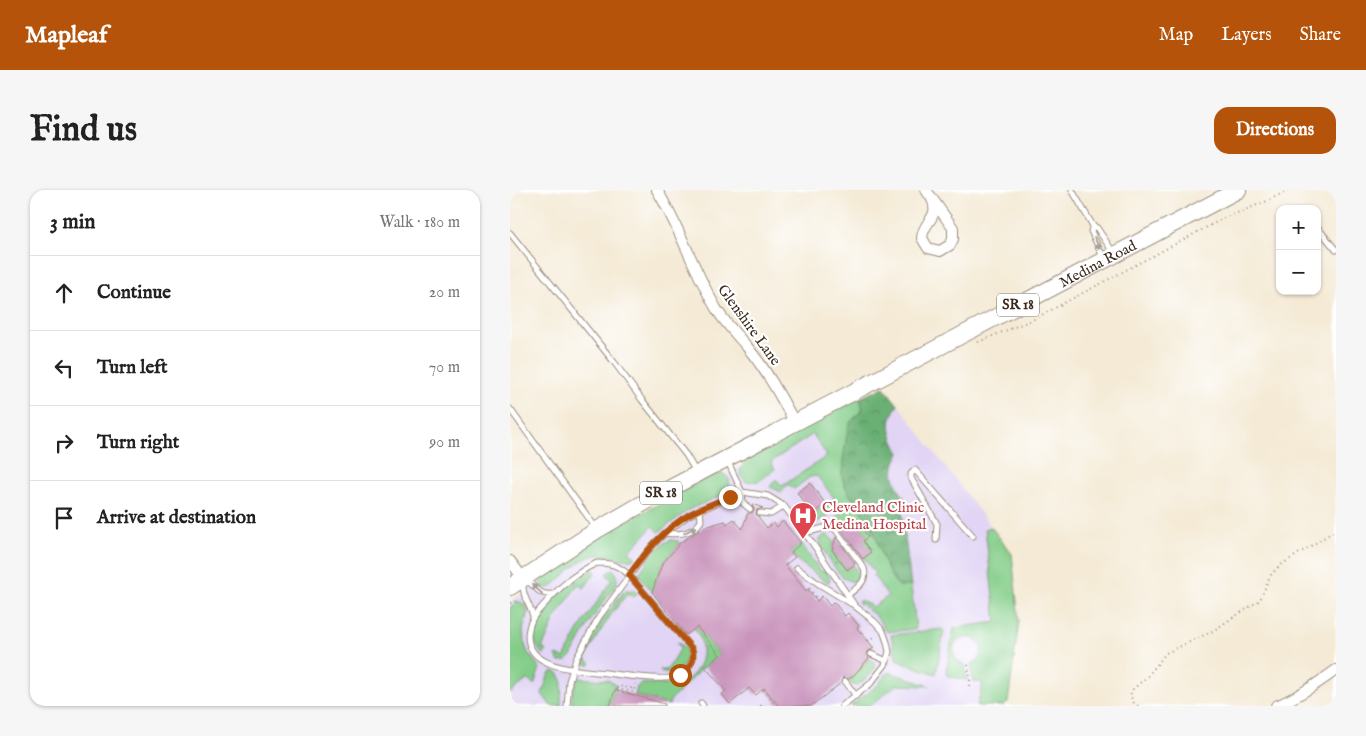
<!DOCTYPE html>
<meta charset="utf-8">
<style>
:root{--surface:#fff;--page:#f6f6f6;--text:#222;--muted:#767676;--line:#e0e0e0;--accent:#b45309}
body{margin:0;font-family:"IM FELL English",serif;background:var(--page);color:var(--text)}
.controls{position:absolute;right:15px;top:15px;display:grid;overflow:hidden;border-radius:10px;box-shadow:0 1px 4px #0004}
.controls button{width:45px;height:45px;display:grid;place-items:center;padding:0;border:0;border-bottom:1px solid var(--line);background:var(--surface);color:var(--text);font:25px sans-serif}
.stop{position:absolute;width:15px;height:15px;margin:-11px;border:4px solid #b45309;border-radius:50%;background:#fff}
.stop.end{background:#b45309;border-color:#fff;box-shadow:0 1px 5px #0008}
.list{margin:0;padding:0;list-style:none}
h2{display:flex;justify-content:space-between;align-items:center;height:65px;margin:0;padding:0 20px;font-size:21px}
h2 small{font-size:16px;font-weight:400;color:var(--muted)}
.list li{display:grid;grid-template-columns:32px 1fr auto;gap:15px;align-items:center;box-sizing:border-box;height:75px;padding:0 20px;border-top:1px solid var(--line)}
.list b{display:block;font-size:19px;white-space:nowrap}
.list em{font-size:16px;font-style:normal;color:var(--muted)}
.icon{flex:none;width:28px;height:28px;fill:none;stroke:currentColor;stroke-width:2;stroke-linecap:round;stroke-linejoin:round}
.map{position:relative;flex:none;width:826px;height:516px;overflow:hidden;border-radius:15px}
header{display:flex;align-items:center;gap:30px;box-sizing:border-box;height:70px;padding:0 25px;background:var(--accent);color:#fff}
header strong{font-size:24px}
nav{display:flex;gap:28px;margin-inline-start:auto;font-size:18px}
.intro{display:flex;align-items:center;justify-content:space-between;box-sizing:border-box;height:120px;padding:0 30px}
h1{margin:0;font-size:35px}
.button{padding:12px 22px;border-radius:15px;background:var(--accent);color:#fff;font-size:18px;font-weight:700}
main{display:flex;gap:30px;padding:0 30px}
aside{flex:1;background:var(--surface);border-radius:15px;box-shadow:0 1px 4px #0004}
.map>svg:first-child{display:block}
</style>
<header>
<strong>Mapleaf</strong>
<nav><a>Map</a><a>Layers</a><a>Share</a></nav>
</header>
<div class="intro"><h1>Find us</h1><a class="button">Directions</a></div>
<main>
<aside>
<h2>3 min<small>Walk · 180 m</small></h2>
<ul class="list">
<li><svg class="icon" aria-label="ahead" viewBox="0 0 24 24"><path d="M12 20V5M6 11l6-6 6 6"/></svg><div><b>Continue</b></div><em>20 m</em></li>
<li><svg class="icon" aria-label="left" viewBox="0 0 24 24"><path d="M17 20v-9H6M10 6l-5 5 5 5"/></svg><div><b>Turn left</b></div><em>70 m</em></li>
<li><svg class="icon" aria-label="right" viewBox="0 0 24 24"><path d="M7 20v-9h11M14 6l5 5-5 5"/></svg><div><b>Turn right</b></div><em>90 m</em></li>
<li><svg class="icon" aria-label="arrive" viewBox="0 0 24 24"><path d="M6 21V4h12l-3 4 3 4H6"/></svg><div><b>Arrive at destination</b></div></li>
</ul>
</aside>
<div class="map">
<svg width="826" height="516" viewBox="0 0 826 516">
<defs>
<pattern id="forest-crowns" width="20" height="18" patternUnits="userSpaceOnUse" patternTransform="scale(1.25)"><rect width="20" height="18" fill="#6bb075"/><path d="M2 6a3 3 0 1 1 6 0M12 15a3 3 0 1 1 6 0" fill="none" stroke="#598f5f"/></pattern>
</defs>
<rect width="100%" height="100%" fill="#fff"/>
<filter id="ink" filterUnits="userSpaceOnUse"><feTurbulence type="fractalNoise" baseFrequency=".02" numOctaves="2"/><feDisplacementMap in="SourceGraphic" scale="10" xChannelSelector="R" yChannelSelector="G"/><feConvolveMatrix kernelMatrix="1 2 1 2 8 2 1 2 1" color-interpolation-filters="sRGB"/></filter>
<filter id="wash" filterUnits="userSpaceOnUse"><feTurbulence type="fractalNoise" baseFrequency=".0096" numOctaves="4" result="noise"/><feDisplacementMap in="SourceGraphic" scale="20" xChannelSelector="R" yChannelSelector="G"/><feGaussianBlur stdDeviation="1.12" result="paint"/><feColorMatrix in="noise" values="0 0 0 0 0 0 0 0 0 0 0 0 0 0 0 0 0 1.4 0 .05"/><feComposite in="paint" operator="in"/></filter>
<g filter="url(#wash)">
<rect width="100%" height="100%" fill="#f4ead5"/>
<polygon fill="#e1d4f4" points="377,200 502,364 509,432 498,512 494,516 0,516 0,412 57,372 199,293"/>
<g fill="#84cd89" stroke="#607c54">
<path d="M350 208 353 219 340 234 336 253 335 297 350 317 365 345 391 397 401 395 406 439 377 442 365 425 348 412 350 410 363 417 378 406 363 385 365 383 354 368 361 362 353 351 358 347 344 327 333 336 326 326 338 317 335 313C326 318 306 339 296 331 292 329 290 325 287 322L288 317 294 313 303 324 324 308 307 286 300 287 284 299 278 294 271 302 260 297 266 289 272 296 317 266 303 244 261 272 265 279 249 291 236 292 230 284 231 278 239 266Z"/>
<path d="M206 283 214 284 219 289 220 297 217 303 180 319 149 342 143 336 119 362 125 367 123 370 121 369C114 372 99 364 87 365 67 368 55 387 39 398L32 397 30 390 27 389 28 387 95 343Z"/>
<path d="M481 337 502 364 509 432 498 512 494 516H467L473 493 463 491 461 474C466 472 470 469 471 463 475 439 432 444 446 470L455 475 457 490 438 486 436 482 444 438 486 432 475 339Z"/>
<path d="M318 345 324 351 322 360 336 380 343 375C347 381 350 386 344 392 340 391 336 390 333 387 326 381 309 357 310 349L313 346Z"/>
<path d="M161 350 168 351 170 353 152 374 142 402 131 388 130 382C137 372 149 353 161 350Z"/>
<polygon points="291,353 310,381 315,381 320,388 319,392 316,392 288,371 281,362"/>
<polygon points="103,379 107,385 107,393 81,430 60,468 57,471 49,472 46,466 47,465 54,468 71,436 102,390 96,384"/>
<path d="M82 380H84L85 383 74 398 68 394 45 429 32 458 37 461 35 463 32 464C25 456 22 445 25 434 31 419 67 389 82 380Z"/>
<path d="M116 400H124L127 404 124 407 118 403C101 423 87 445 75 469L81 473 79 475 75 474C73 472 72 471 73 467 74 453 103 416 112 403Z"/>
<polygon points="8,411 14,414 18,421 13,440 14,452 18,463 30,478 24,495 18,489 0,503 0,417"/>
<path d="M188 434V438L210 465 188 482 160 511 159 515 125 505 127 497 130 494C141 492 154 497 165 494 192 489 200 457 184 438Z"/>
<polygon points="432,439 434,441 426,484 387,471 381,445"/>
<path d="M167 453C188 460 176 485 151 482L150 480H157L171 458Z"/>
<polygon points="359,468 364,472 366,476 360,485 348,495 342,495 338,489 352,477"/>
<polygon points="43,481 48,483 52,490 51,516 41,516 32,504 39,484"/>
<polygon points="377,483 382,483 420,496 386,495 360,516 341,516 368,495"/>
<polygon points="68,488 98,490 106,495 100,516 62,516 62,505"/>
</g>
<path fill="url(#forest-crowns)" stroke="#536d4a" d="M374 197 388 215C375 232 380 245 390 263 379 279 383 292 394 307L391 315 401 395C396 396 391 398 387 394 377 385 369 355 364 342 356 325 334 302 332 286 331 279 337 239 340 233 343 228 349 225 353 219L350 208Z"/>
<g id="blocks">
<g fill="#ca95bd">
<polygon points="300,293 316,314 303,324 287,303"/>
<polygon points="242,314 253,318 247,320 246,324 257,338 264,333 267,337 273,331 291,353 281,362 285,367 275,375 296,401 298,399 307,411 312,406 320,416 324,412 335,426 338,423 349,436 347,438 364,458 357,462 359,468 345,484 339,489 333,487 331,493 301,516 269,516 254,498 246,505 239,498 220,514 212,504 216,501 195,477 210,465 187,437 176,445 142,402 152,374 171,352 193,338 211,332 215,331 217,334 224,329 232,339 238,323 242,323 244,320"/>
<polygon points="344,327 358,347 353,351 361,362 353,369 331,339"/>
<polygon points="326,347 345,374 337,380 322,360"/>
<polygon points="105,500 155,514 155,516 100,516"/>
</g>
</g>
</g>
<g filter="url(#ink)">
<use href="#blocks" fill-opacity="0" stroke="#988a7a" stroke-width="1"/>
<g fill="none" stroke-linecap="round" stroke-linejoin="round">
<defs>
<g id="service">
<polyline points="562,0 583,36"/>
<polyline points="808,38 826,60"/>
<polyline points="0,43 104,172 132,210 176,265 186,282"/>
<polyline points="593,67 581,41 583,36 587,38 603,62"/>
<polyline points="0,219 86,338"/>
<polyline points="218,272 232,302 233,313 240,319"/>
<polyline points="250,323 261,324 274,316"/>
<path d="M155 343C168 345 183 344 191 331L190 319"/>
<path d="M294 343 318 337 325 339 354 378C358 392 347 397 338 405"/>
<polyline points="426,350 427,334 401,288 401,284 405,280 463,346"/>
<path d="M87 373C101 373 108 375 119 385L182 459C186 472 176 483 164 487 152 491 110 485 96 483 71 480 17 480 18 445 19 433 23 426 31 418 47 400 64 383 87 373Z"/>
<polyline points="287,378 309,394 342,414"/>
<path d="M17 391C27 397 29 406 42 404"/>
<path d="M13 392C12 406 19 413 23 426"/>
<polyline points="361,464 377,471"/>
<polyline points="335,491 346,506"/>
<polyline points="191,513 193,516"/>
<polyline points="57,516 59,491 66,469 89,427 141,357 155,343 179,325 232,302 258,306 274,316 303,354 345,416 365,432 373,441 377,452 379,462 375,475 360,494 332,516"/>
</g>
<g id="minor">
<path d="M147 0C170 38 184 81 207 120 216 134 227 145 238 158 257 181 271 207 285 233"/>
<path d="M416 0 443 38V49L440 55 430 61 418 58 412 48C413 30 432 28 421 7"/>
<polyline points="0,371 13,388"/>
<path d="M766 516C788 507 807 494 826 480"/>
</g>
<g id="trunk">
<path id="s1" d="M0 397 87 340 151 303 728 0"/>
</g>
</defs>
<use href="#service" stroke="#988a7a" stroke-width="7"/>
<use href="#minor" stroke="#988a7a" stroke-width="12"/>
<use href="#trunk" stroke="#988a7a" stroke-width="18"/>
<g stroke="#988a7a" stroke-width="2" stroke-dasharray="1 4" stroke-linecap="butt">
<polyline points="468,152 524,129 714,28 755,12 779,0"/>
<polyline points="326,371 329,369"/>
<polyline points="299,398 308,410"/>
<polyline points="0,413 7,411"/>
<polyline points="358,451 366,445"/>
<polyline points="458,475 460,490 459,497"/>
<polyline points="107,498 108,496 121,498 122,494"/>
<polyline points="107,499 124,502 125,494"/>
<polyline points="253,500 266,516"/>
<polyline points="251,515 251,516"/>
<polyline points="628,516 624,513 620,505 623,499 638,486 656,463 701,442 750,410 760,386 769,376 826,340"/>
</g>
<use href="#service" stroke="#fff" stroke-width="5"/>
<use href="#minor" stroke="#fff" stroke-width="10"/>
<use href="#trunk" stroke="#fff" stroke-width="16"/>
</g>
<defs><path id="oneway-solid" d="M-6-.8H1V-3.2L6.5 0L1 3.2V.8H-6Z" transform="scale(1.25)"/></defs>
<g fill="#a79f9a">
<use href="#oneway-solid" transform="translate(587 53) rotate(65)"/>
<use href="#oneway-solid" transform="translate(180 340) rotate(-28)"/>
<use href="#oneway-solid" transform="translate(27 399) rotate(-138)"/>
</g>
</g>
<g fill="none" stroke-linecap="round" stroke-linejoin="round" filter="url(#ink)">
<path stroke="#b45309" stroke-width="6" d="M170 485C179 478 186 471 182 459L119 385C136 362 155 338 180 324 193 317 207 312 220 307"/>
</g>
<defs>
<symbol id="hospital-pin" viewBox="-11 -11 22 30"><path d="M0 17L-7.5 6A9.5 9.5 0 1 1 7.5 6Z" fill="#e0444e" stroke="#fff"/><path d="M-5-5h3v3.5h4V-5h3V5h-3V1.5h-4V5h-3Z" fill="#fff"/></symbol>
</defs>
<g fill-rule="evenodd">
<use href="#hospital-pin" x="277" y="310" width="32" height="43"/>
</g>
<g text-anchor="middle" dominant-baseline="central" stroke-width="4.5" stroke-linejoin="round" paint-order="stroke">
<g fill="#fff" stroke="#766a62" stroke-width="1">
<rect x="487" y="103.5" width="42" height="23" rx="4"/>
<rect x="130" y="291.5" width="42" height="23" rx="4"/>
</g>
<g font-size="14" font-weight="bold" fill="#3b2a1e">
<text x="508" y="115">SR 18</text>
<text x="151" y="303">SR 18</text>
</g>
<g font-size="15" fill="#3b2a1e" stroke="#fff">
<text stroke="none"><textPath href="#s1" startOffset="671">Medina Road</textPath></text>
<text transform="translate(239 135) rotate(54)">Glenshire Lane</text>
</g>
<g font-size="15" fill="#be3a42" stroke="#fff" text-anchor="start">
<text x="312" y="317">Cleveland Clinic<tspan x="312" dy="17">Medina Hospital</tspan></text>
</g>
</g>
</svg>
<div class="controls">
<button>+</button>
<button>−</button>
</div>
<div class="stop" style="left:170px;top:485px"></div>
<div class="stop end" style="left:220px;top:307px"></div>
</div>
</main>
